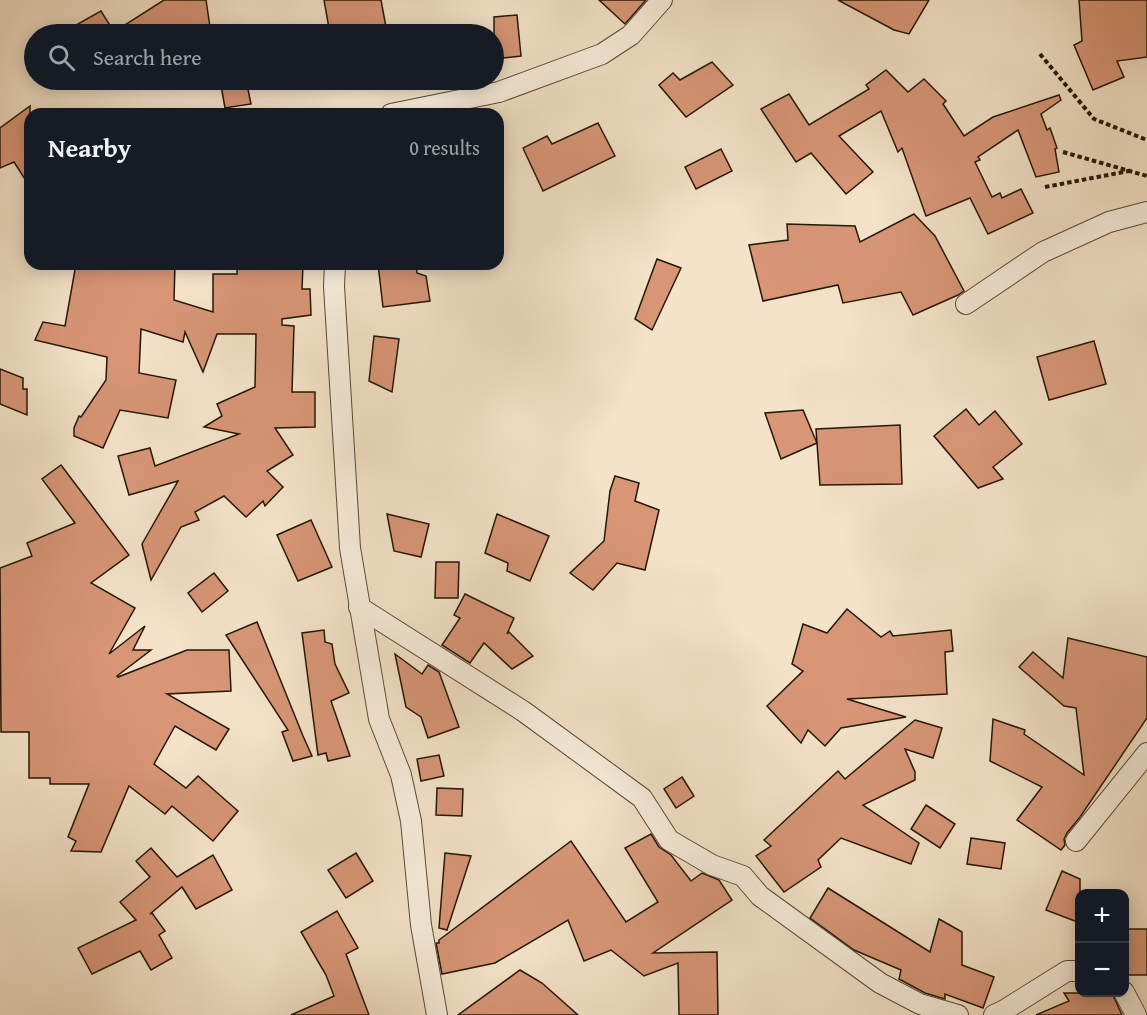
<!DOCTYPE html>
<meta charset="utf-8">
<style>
:root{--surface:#171b24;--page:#242831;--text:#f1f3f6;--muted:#9ea1a6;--line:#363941}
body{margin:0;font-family:"Gentium Book Plus",serif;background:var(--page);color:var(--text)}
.controls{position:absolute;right:18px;bottom:18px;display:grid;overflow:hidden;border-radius:12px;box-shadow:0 3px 15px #0003}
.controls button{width:54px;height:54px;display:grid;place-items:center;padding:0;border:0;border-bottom:2px solid var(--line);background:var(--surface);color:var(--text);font:30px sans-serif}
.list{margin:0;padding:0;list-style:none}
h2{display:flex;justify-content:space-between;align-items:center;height:78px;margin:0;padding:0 24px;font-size:26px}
h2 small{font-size:20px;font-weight:400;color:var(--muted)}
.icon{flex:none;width:33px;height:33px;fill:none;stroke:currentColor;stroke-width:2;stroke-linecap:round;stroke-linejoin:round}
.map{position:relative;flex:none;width:1147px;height:1015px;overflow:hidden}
.search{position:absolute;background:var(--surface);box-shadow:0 3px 15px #0003;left:24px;top:24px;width:480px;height:66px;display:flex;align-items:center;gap:15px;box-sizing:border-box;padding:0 21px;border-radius:33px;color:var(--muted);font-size:22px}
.panel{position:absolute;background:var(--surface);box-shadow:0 3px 15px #0003;left:24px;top:108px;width:480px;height:162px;border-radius:18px}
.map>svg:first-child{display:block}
</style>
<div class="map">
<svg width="1147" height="1015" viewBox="0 0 1147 1015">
<rect width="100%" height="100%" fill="#f4e3c9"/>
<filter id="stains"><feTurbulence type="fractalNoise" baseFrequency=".00333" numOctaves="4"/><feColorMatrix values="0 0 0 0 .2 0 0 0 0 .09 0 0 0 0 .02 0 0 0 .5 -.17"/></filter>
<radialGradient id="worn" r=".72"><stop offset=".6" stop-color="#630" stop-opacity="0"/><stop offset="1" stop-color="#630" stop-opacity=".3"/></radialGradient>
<g fill="#d89677" stroke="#231705" stroke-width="1.5">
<polygon points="164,0 206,0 211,34 60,34 101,11 114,32"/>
<polygon points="324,0 381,0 386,27 376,29 376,34 330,34"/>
<polygon points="599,0 646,0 625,24"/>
<polygon points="838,0 929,0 909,34 894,30"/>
<polygon points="1079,0 1147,0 1147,57 1117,61 1124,77 1093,90 1074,45 1082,41"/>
<polygon points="517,15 521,56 494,59 494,17"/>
<polygon points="712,62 733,85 686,117 659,85 673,73 680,80"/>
<polygon points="886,70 908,92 924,79 946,101 943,104 964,136 993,117 1059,95 1061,100 1041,114 1047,130 1050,128 1057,148 1055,149 1059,172 1036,177 1018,130 978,157 980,160 975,162 992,197 1000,193 1002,198 1021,189 1033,213 988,234 970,198 926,216 902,148 898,152 881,111 839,136 873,172 846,194 811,153 796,162 761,109 789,94 809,125 869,89 866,85"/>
<polygon points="220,80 246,80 251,104 225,108"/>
<polygon points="30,106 30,187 14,162 0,168 0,128"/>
<polygon points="598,123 615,156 543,191 523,148 547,136 552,144"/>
<polygon points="721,149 732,171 696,189 685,167"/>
<polygon points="914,214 935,236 964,291 958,295 913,315 901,292 843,303 838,285 763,301 749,245 788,240 787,224 855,226 860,242"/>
<polygon points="657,259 681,268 652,330 635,319"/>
<polygon points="76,264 175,264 174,300 213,312 213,274 237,274 237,264 303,264 302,289 310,289 311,315 282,319 282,325 294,326 292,392 315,392 315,427 275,428 293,455 267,471 283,487 265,506 263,501 246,517 224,496 195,512 199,520 181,527 151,580 142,544 178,481 129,495 118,456 150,448 155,466 239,434 204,427 222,416 217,404 255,387 256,334 217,334 203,372 185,332 183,342 141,329 139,373 176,380 168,418 120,410 103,448 74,436 74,428 79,416 81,417 106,380 107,357 35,340 43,322 65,326"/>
<polygon points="378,264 416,264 417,273 426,276 430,301 383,307"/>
<polygon points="374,336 399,339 392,392 369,381"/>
<polygon points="1094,341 1106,384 1049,400 1037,357"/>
<polygon points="0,369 23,378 23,389 27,389 27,415 0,404"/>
<polygon points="966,409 979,425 995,411 1022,444 993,467 1003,479 978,488 934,436"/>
<polygon points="803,410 817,443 781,459 765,413"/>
<polygon points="900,425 902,484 820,485 816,429"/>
<polygon points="61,465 129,555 91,583 135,608 109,654 145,626 133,650 151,650 117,676 118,677 187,650 229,650 231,691 167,694 229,729 216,750 175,726 154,764 186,788 198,776 238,811 213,841 172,806 165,814 129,786 101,852 71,851 76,841 68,837 89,784 50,784 50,778 29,778 29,732 1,732 0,568 32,556 27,543 75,523 42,479"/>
<polygon points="615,476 639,483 635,501 659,510 645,570 617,563 593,590 570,573 604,541 610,491"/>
<polygon points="387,514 429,524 421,557 394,551"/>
<polygon points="497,514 549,536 530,581 507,571 508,563 485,553"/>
<polygon points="311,520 332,567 298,581 277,535"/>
<polygon points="436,562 459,562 458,598 435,598"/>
<polygon points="214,573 228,591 202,612 188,593"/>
<polygon points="465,594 514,618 507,634 509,632 533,656 512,669 484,643 470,663 442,645 460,618 454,615"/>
<polygon points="847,609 881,637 890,631 893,636 951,630 953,651 945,652 947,694 847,699 906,717 841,728 825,746 808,730 801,743 767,706 803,671 792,664 803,624 827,633"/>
<polygon points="257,622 303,736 312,756 293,761 282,732 288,730 226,635"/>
<polygon points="324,630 325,642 332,644 335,664 349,693 331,701 350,756 328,761 326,753 318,755 302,633"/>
<polygon points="1068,638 1147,657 1147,718 1080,817 1067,833 1064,839 1065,845 1061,850 1017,820 1042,787 990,761 993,719 1025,730 1024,734 1084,775 1076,708 1064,706 1019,667 1033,652 1063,678"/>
<polygon points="395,654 422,674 428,665 439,672 459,727 428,738 421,717 406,707"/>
<polygon points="915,720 942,728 933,758 905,749 915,772 915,780 863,805 919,843 911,864 841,838 818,860 821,867 784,892 756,856 771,846 764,840 838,771 845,779"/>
<polygon points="439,755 444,776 421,781 417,759"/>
<polygon points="682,777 694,796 676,808 664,789"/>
<polygon points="437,788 463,789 462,816 436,815"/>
<polygon points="926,805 955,824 940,848 911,829"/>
<polygon points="651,834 659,847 671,855 691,881 702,873 719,880 732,900 653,953 717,952 718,1015 679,1015 678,963 644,976 611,950 584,961 568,920 495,963 442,974 436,943 439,943 439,940 571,841 626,922 658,902 625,848"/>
<polygon points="971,838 1005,843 1001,869 967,864"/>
<polygon points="151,848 177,877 213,855 232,890 196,909 182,887 150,914 152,913 165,931 159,935 172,958 151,970 140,951 92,974 78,948 136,920 120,902 150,877 136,861"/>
<polygon points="356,853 373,881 346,898 328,870"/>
<polygon points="445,853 471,856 447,930 439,928"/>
<polygon points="1062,871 1080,879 1080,923 1046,910"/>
<polygon points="828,888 930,952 939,919 962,932 962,965 994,977 983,1008 945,994 945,999 925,993 899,979 901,970 854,950 810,918"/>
<polygon points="337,911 358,948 346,954 369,1015 291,1015 334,996 326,975 301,932"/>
<rect x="1126" y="929" width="21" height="46"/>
<polygon points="520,970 542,983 578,1015 458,1015"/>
<polygon points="1064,993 1112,993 1122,1015 1036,1015 1069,1001"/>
</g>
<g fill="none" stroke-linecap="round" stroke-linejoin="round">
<defs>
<g id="street">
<polyline points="391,114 499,92 602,54 631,35 662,0"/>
<polyline points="335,264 334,286 350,548 379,719 401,775 411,821 421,925 437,1015"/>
<polyline points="966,304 1043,252 1109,222 1147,212"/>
<polyline points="359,607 523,711 642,798 669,840 712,865 743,876 760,896 880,983 920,1004 958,1015"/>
<polyline points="1076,841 1147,753"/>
<polyline points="1124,992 1136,1015"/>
<polyline points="994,1015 1003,1011 1067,971 1080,971"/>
</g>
</defs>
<use href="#street" stroke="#574a36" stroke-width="22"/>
<g stroke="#231705" stroke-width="4" stroke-dasharray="4.5 3" stroke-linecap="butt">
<polyline points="1040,54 1094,119 1147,140"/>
<polyline points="1063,152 1147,176"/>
<polyline points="1045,187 1129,171"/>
</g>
<use href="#street" stroke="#f8eddc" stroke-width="20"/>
</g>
<rect width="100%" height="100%" filter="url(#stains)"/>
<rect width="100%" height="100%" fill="url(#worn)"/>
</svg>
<div class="controls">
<button>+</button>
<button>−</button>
</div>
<div class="search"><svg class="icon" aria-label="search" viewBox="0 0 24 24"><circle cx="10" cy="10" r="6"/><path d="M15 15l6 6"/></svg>Search here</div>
<section class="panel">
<h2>Nearby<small>0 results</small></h2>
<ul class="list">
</ul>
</section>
</div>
